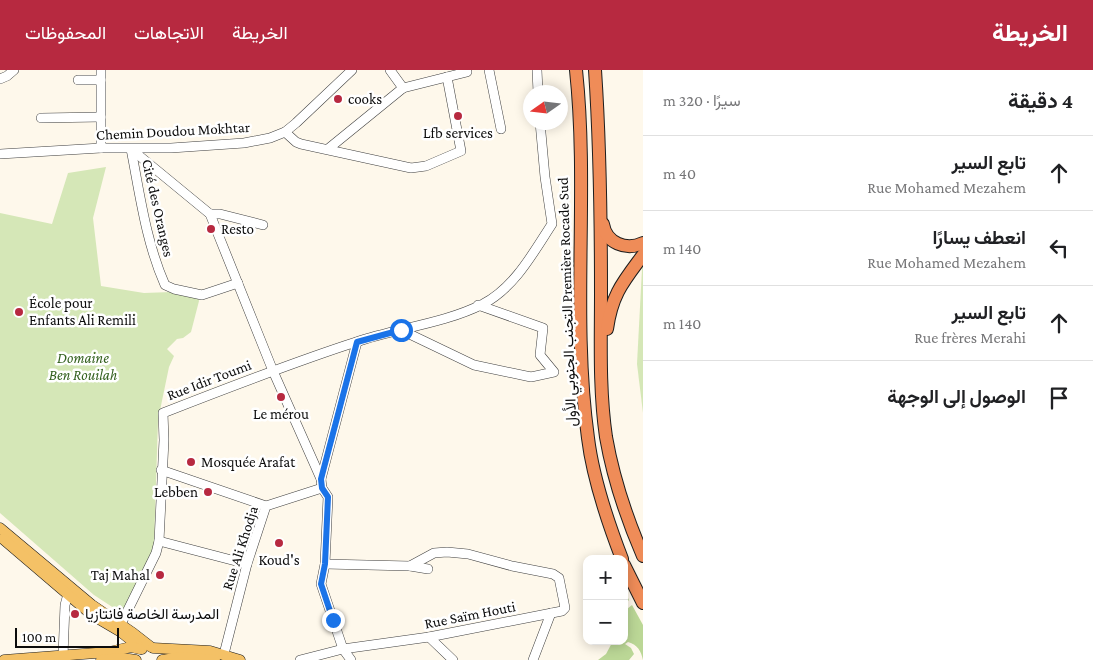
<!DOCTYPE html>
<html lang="ar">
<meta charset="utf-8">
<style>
:root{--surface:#fff;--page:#f2f2f2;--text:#202124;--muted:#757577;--line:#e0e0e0;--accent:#b72940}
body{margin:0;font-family:"Crimson Pro",Vazirmatn,serif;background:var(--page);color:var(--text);direction:rtl}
.controls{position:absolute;right:15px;bottom:15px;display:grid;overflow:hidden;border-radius:10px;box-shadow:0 2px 12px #0003}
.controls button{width:45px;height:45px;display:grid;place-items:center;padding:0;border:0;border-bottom:1px solid var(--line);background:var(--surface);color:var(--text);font:25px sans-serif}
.compass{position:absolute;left:523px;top:15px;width:45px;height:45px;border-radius:50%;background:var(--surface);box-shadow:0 2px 12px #0003;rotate:256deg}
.scale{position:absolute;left:15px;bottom:12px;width:104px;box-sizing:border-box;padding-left:5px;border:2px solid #0c0c0c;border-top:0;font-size:14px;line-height:18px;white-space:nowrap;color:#0c0c0c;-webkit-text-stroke:4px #fff;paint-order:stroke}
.stop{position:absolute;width:15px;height:15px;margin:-11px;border:4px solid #1a73e8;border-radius:50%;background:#fff}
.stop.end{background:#1a73e8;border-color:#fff;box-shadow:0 1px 5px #0008}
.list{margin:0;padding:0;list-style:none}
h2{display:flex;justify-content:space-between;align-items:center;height:65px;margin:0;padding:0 20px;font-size:21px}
h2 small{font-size:16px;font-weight:400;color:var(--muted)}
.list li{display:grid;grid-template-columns:32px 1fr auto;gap:15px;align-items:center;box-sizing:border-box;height:75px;padding:0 20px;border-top:1px solid var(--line)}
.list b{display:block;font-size:19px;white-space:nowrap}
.list p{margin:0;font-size:16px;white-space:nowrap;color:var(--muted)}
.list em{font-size:16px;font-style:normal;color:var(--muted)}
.icon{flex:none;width:28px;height:28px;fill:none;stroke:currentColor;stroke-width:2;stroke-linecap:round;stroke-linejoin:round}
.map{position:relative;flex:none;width:643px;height:590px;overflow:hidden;direction:ltr}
header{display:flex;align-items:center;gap:30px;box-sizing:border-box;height:70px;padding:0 25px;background:var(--accent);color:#fff}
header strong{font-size:24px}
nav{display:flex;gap:28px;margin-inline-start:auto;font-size:18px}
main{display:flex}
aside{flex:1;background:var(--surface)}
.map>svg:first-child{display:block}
</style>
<header>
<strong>الخريطة</strong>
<nav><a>الخريطة</a><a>الاتجاهات</a><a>المحفوظات</a></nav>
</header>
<main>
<aside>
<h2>4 دقيقة<small>سيرًا · 320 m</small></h2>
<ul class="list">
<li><svg class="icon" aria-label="ahead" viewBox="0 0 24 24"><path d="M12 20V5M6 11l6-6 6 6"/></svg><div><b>تابع السير</b><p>Rue Mohamed Mezahem</p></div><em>40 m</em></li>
<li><svg class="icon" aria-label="left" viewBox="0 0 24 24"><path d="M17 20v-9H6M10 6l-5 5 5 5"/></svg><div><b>انعطف يسارًا</b><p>Rue Mohamed Mezahem</p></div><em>140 m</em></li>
<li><svg class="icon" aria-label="ahead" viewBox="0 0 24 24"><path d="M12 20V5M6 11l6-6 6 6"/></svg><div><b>تابع السير</b><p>Rue frères Merahi</p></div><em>140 m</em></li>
<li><svg class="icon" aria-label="arrive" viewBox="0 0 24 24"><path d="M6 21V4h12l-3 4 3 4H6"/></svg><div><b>الوصول إلى الوجهة</b></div></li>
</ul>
</aside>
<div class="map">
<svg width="643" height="590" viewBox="0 0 643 590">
<rect width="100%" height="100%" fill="#fef8eb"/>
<g fill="#d5e7b7">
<polygon points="106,97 93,148 101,216 144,223 171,222 198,227 199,231 191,262 183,268 177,269 167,279 174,286 169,297 158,350 154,477 152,485 123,544 94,525 0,443 0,143 52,154 68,103"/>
<polygon points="643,180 643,343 637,294"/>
</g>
<path fill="#bbd796" d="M627 526 629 530 625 534V538L627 539 632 535 643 555V590C641 581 638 575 628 572L625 574 631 578 634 584 629 590H598L606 584 613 571H624V527Z"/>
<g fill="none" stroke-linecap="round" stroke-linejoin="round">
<defs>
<g id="minor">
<polyline points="390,0 403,18"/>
<polyline points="489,0 501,59"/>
<polyline points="537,0 538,22"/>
<polyline points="0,9 7,6 14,0"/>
<polyline points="78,10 101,10"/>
<polyline points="41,48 101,47"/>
<polyline points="285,62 296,72 301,74 411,98 426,96 461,81 447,7"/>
<polyline points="101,78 101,0"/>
<polyline points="131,79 210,144 273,301 321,409 322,418 328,427 325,494 321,514 343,579 351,590"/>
<path d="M131 79C140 125 146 172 165 215L174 219 202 225 238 213"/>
<polyline points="328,79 403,18 467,2"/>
<polyline points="0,84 101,78 171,78 244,73 270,68 285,62 296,53 352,0"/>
<polyline points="210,144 220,144 263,155"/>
<polyline points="401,260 474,295 531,307 554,302 540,285 543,258 478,235"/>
<polyline points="161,400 266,436"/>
<polyline points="321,409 357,272"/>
<polyline points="159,471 247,494"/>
<polyline points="325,494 410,496 428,499"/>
<path d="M121 554 156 483 159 471 164 370 163 343C227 318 291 293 356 272 397 258 443 254 483 234 515 217 533 183 552 154L545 107 540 52"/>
<polyline points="429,567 453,590"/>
<polyline points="224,584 247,494 266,436 322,418"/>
<polyline points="63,586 65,535 68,524"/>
<polyline points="300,590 343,579 429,567 562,541 565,538 559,508 553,504 512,496 468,484 447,482 434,483 410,496"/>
<polyline points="533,590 551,543"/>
</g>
<g id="major">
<polyline points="0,458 92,535 133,563 151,577"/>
<polyline points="3,469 92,545 121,562 142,579"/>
<polyline points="153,578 210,581 240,590"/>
<polyline points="4,590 109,582 131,577 140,579"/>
<polyline points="101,590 122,588 136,590"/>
<polyline points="162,590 182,587 215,590"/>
</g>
<g id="highway">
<path d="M576 0C589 122 571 246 588 368 593 409 607 450 622 489"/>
<path d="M595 0C600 74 601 149 601 223 601 271 599 319 606 367 613 407 627 449 643 486"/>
<path d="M603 154C606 173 626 181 643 173"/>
<path d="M607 259C612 224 623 212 643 185"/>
<polyline points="624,495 643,533"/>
</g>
</defs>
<use href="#minor" stroke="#3f3f3f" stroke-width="10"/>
<use href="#major" stroke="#1d1d1d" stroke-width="11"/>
<use href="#highway" stroke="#1d1d1d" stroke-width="14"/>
<use href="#minor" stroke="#fff" stroke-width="9"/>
<use href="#major" stroke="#f4c166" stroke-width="10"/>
<use href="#highway" stroke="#ef8c58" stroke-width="12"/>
</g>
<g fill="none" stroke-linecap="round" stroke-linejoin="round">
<polyline stroke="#1a73e8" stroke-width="6" points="333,550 321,514 325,494 328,427 322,418 321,409 357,272 401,260"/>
</g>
<g fill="#b72940" stroke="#fff" stroke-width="2">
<circle cx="338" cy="29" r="5"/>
<circle cx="458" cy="46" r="5"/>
<circle cx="211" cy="159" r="5"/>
<circle cx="19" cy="242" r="5"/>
<circle cx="281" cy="327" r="5"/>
<circle cx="191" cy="392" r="5"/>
<circle cx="208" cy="422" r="5"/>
<circle cx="279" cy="473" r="5"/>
<circle cx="160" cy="505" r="5"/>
<circle cx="75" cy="544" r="5"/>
</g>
<g text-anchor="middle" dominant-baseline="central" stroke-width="5" stroke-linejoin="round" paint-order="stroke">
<g font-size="15" fill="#0c0c0c" stroke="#fff" text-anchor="start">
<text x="348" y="29">cooks</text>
<text x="458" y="63" text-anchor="middle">Lfb services</text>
<text x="221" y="159">Resto</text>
<text x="29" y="233">École pour<tspan x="29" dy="17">Enfants Ali Remili</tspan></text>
<text x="281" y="344" text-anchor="middle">Le mérou</text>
<text x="201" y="392">Mosquée Arafat</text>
<text x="198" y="422" text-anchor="end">Lebben</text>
<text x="279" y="490" text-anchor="middle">Koud's</text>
<text x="150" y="505" text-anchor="end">Taj Mahal</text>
<text x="85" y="544">المدرسة الخاصة فانتازيا</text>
</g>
<g font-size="15" fill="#0c0c0c" stroke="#fff">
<text transform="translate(173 61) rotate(-3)">Chemin Doudou Mokhtar</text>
<text transform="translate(158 138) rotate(77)">Cité des Oranges</text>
<text transform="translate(567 232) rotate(-92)">التجنب الجنوبي الأول Première Rocade Sud</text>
<text transform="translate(209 310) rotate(-21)">Rue Idir Toumi</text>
<text transform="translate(240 478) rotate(-72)">Rue Ali Khodja</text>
<text transform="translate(470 545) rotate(-11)">Rue Saïm Houti</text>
</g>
<g font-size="15" font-style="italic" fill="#34611f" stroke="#fff">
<text x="83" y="288">Domaine<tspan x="83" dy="17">Ben Rouilah</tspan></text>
</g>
</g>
</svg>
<div class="controls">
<button>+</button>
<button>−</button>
</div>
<svg class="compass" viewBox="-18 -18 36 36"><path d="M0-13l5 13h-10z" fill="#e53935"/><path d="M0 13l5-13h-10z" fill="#757577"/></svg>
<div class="scale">100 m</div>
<div class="stop" style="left:401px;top:260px"></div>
<div class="stop end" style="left:333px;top:550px"></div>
</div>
</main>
